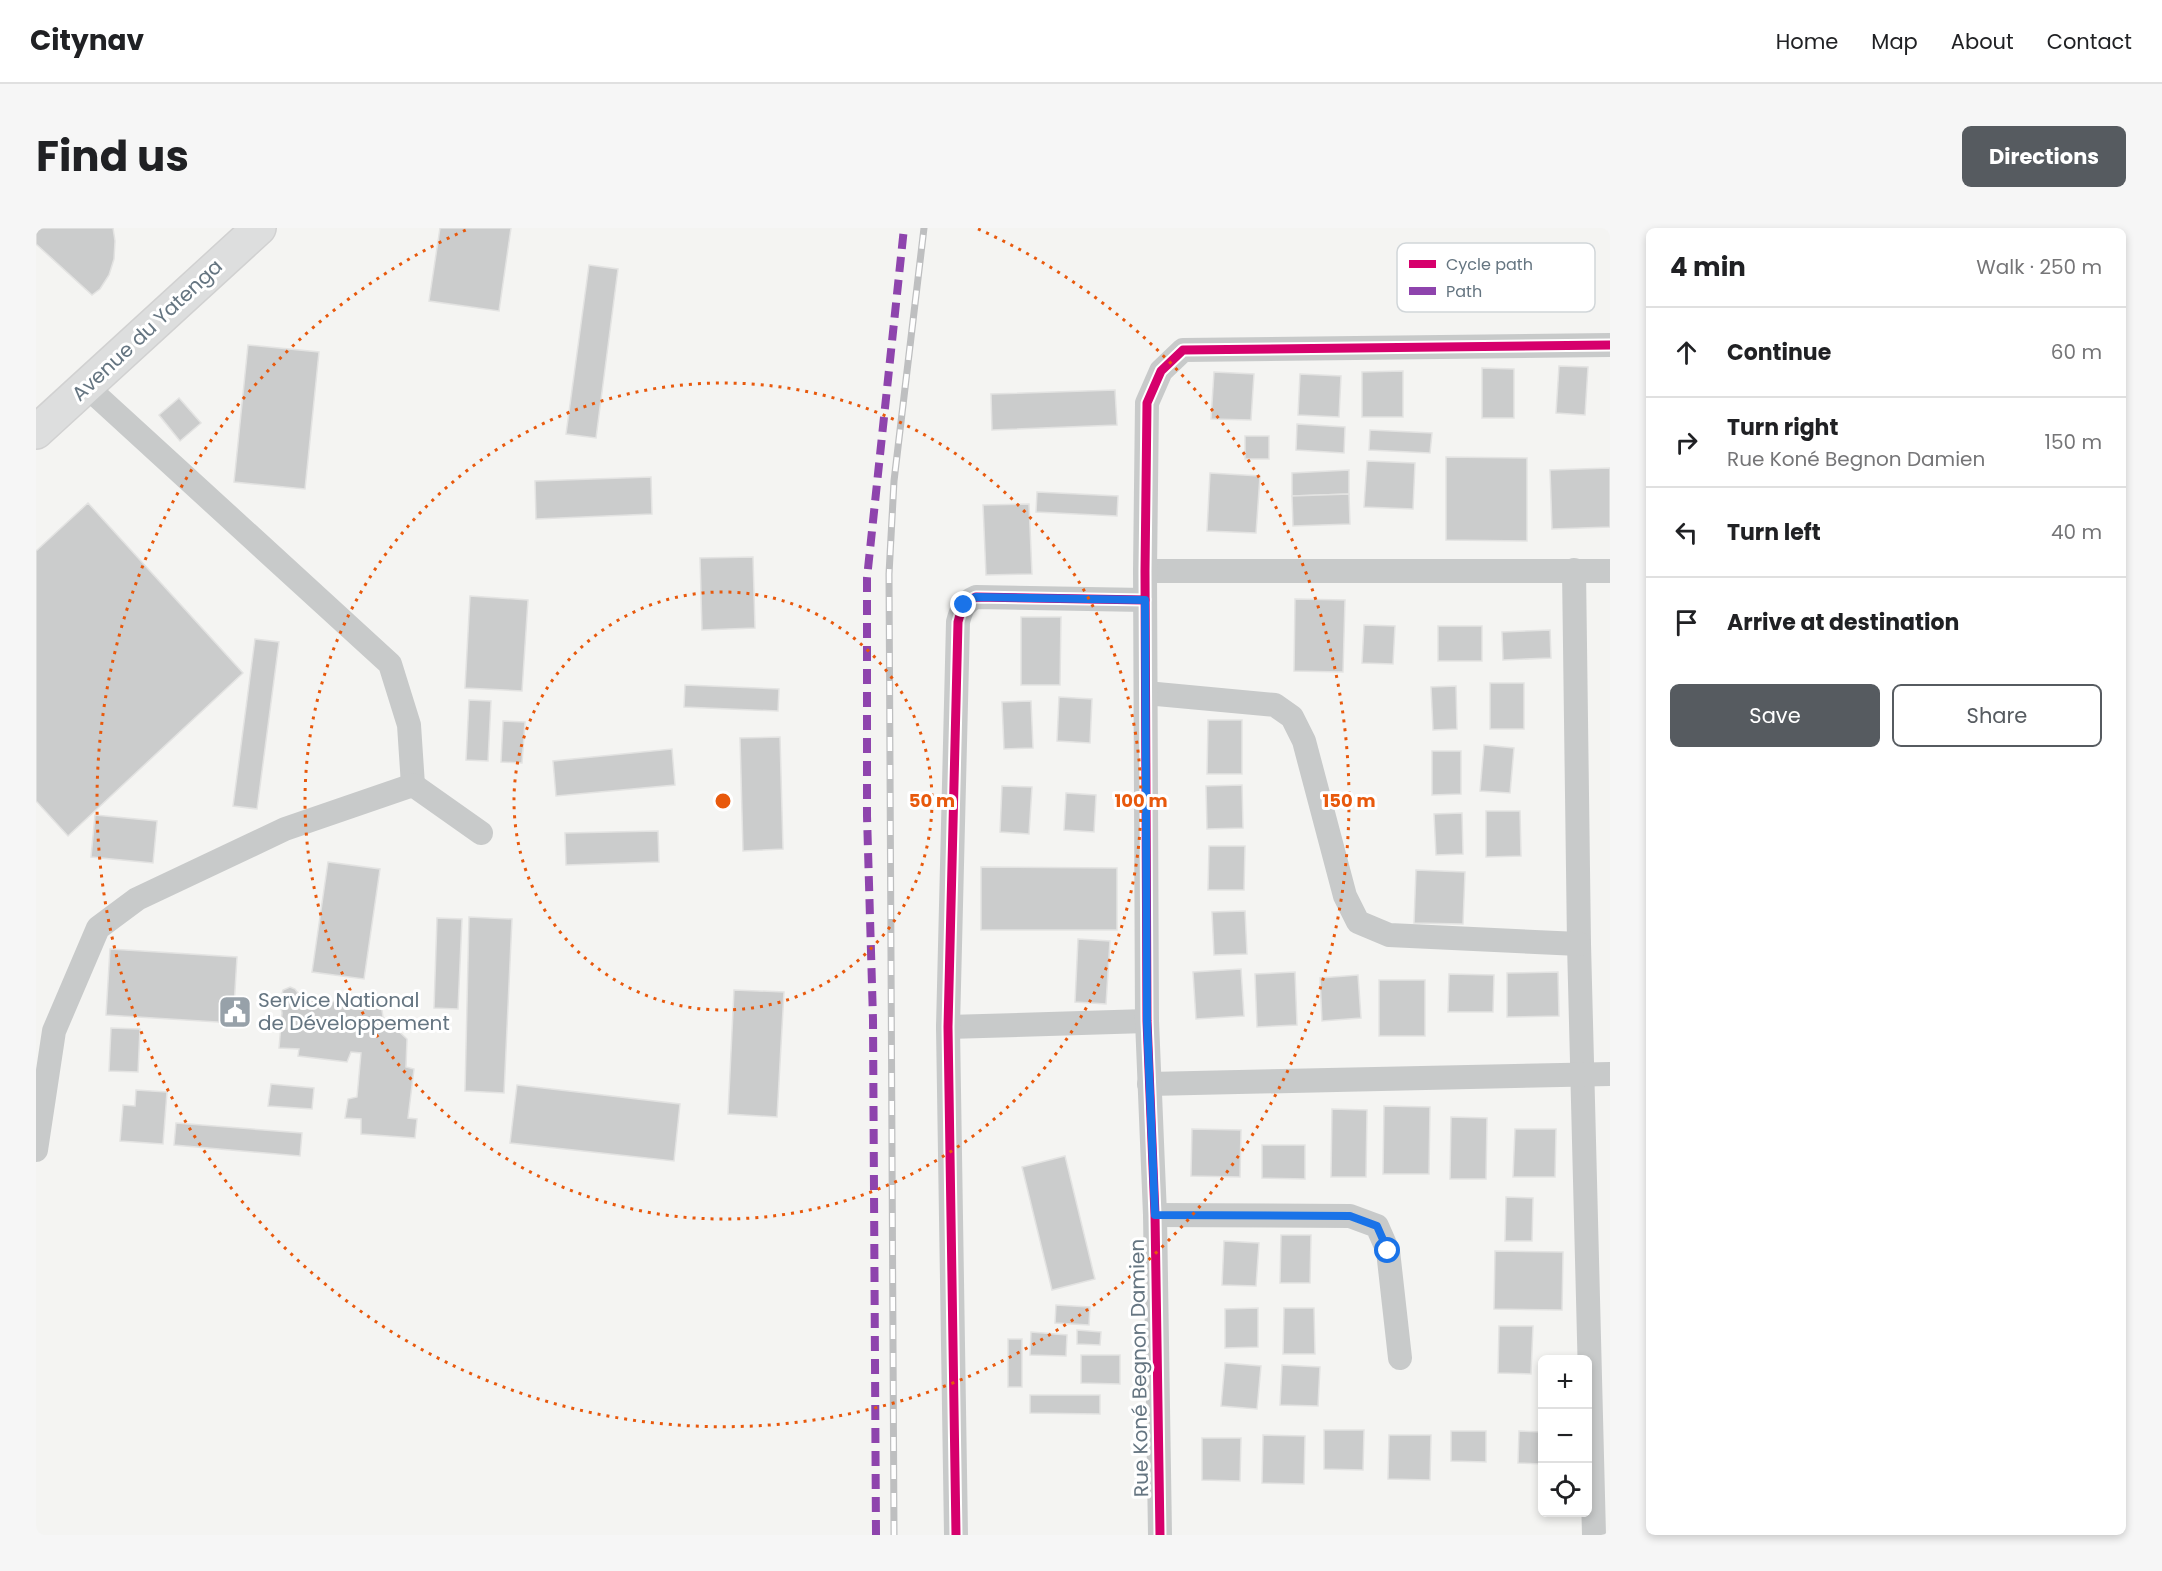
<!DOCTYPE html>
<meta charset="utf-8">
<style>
:root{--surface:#fff;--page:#f6f6f6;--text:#202124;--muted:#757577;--line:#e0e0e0;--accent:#565b60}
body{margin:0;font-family:Poppins,sans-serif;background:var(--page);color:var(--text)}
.controls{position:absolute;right:18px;bottom:18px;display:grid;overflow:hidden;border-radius:9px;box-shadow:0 3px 9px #0003}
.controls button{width:54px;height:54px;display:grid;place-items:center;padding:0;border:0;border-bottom:2px solid var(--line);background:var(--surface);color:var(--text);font:30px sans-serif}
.stop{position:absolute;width:18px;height:18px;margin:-14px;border:4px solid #1a73e8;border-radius:50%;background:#fff}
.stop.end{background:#1a73e8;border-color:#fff;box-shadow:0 2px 6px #0008}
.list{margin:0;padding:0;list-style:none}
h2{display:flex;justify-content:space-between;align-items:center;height:78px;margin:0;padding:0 24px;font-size:26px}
h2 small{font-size:20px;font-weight:400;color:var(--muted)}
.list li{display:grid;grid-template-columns:39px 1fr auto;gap:18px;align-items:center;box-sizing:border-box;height:90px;padding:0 24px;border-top:2px solid var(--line)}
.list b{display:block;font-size:22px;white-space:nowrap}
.list p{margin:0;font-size:20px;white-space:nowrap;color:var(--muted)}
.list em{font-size:20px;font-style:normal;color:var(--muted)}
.actions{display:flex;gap:12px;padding:18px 24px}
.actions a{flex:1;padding:14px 0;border:2px solid var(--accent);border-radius:9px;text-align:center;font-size:21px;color:var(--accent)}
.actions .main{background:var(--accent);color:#fff}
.icon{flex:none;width:33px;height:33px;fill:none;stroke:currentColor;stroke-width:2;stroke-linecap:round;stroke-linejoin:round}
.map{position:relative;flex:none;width:1574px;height:1307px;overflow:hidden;border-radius:9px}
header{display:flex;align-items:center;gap:36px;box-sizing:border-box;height:84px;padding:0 30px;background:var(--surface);border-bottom:2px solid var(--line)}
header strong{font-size:28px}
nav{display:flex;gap:33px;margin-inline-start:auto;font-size:21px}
.intro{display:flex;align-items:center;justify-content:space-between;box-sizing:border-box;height:144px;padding:0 36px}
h1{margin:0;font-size:42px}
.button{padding:15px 27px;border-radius:9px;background:var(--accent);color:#fff;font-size:21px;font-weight:700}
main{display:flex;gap:36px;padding:0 36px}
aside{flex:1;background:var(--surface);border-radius:9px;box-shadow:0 3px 9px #0003}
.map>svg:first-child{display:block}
</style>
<header>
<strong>Citynav</strong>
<nav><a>Home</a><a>Map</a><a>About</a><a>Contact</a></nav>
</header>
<div class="intro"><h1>Find us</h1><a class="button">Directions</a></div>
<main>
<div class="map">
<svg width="1574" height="1307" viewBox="0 0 1574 1307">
<rect width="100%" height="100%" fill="#f4f4f2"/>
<g fill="#cbcccc" stroke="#e3e3e2" stroke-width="1.5">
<polygon points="0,0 77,0 79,13 78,31 73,47 64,61 56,67 0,16"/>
<polygon points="404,0 475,0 463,83 393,73"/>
<polygon points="553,37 582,41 560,210 530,206"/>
<polygon points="212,117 283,124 269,261 198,254"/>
<polygon points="1523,138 1552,139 1549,187 1520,185"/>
<polygon points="1446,140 1478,141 1478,190 1446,190"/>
<polygon points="1367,143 1367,189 1326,189 1326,144"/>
<polygon points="1178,144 1218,146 1215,192 1175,191"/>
<polygon points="1264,146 1305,148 1303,189 1262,187"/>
<polygon points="1079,162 1081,197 956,202 955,166"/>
<polygon points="143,170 165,195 144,213 123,187"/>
<polygon points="1261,196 1309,199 1308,225 1260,222"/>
<polygon points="1334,202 1396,205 1394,225 1333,222"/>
<rect x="1209" y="208" width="24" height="23"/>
<polygon points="1410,229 1491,230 1491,313 1410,312"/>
<polygon points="1331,233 1379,235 1377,281 1328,279"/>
<polygon points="1574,240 1574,299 1516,301 1514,242"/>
<polygon points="1313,242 1313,266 1256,268 1256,245"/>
<polygon points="1174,245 1224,248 1220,305 1171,303"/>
<polygon points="615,249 616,286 500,291 499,253"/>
<polygon points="1001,264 1082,268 1081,288 1000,284"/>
<polygon points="1313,266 1314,296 1257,298 1256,268"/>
<polygon points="52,275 207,445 32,608 0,573 0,323"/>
<polygon points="993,276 996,346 950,347 947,277"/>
<polygon points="717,329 719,400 666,402 664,330"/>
<polygon points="434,368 492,372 486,463 429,460"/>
<polygon points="1259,371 1309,372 1307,444 1258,443"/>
<polygon points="985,389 1025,389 1024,457 985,457"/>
<polygon points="1328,397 1359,398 1357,436 1326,435"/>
<rect x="1402" y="398" width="44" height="35"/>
<polygon points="1514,402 1515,430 1467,432 1466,404"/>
<polygon points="219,411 243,414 221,581 197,578"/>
<rect x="1454" y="455" width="34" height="46"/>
<polygon points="649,457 743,461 742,483 648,479"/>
<polygon points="1420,458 1421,501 1397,502 1395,459"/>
<polygon points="1023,469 1056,471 1054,515 1021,513"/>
<polygon points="433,472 455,473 452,533 430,532"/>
<polygon points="995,473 997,520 968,521 966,474"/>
<polygon points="1172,492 1206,492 1206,546 1171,546"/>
<polygon points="467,493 489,494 486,535 465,534"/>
<polygon points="744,509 747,621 707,623 704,510"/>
<polygon points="1448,517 1478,520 1474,565 1444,563"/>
<polygon points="636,521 639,557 520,568 517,533"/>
<polygon points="1396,523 1425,523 1425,566 1396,567"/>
<polygon points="1206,557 1207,600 1171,601 1170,558"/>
<polygon points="966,558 996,559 993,606 964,604"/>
<polygon points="1030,565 1060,567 1058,604 1028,602"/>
<polygon points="1450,583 1484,583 1485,628 1450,629"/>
<polygon points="1426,585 1427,626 1400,627 1398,586"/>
<polygon points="59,587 121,593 117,635 55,629"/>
<polygon points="622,603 623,634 530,637 529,605"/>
<polygon points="1173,618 1209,618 1208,662 1172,662"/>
<polygon points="292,634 344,641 328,751 276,744"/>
<polygon points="945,639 1081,640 1081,702 945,702"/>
<polygon points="1380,642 1429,644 1427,696 1378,695"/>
<polygon points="1209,683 1211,726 1178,727 1176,684"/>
<polygon points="433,689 476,691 468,865 429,863"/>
<polygon points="401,690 426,691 422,781 398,780"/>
<polygon points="1042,711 1074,713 1070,776 1039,774"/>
<polygon points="74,721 201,729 197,795 70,787"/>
<polygon points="1205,741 1208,788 1160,791 1157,744"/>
<polygon points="1259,744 1261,797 1221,799 1219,746"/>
<polygon points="1522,744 1523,788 1471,789 1471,745"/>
<polygon points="1413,746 1458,747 1457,784 1412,784"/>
<polygon points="1322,747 1325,790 1286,793 1284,750"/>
<rect x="1343" y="752" width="46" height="56"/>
<polygon points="254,759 259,761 267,772 345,776 347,789 371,811 370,839 378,841 372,890 381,891 379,910 325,906 325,891 309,890 312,871 321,869 325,825 315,824 311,834 262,828 263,821 243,820 246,785 244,774 247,762"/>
<polygon points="698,762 748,764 741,889 692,886"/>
<polygon points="75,800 104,801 102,844 73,843"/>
<polygon points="235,856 278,860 276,881 232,878"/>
<polygon points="481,857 644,876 638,933 474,915"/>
<polygon points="100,862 131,864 127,916 84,913 87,877 99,878"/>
<polygon points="1348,878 1394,879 1393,946 1347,946"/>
<polygon points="1296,881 1331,882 1330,949 1295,949"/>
<polygon points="1415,889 1451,890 1450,951 1414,951"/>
<polygon points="140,895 266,905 264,928 138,917"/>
<polygon points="1156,901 1205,902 1204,949 1155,948"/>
<polygon points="1479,901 1520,901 1519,949 1477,949"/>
<polygon points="1226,917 1269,917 1269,951 1226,950"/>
<polygon points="1029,928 1059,1051 1016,1062 986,939"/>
<polygon points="1470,969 1497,970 1496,1013 1469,1013"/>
<polygon points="1245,1007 1275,1007 1274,1055 1244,1055"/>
<polygon points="1188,1013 1223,1015 1220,1058 1186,1057"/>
<polygon points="1459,1023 1527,1024 1526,1082 1458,1081"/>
<polygon points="1020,1077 1054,1079 1053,1097 1019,1095"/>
<polygon points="1222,1080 1222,1119 1189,1120 1189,1081"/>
<polygon points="1248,1080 1278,1080 1279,1126 1247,1126"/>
<polygon points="1463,1098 1497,1098 1495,1146 1462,1145"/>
<polygon points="1041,1102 1065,1104 1064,1117 1041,1116"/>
<polygon points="995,1104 1031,1107 1030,1128 994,1127"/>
<rect x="972" y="1111" width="14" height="48"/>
<polygon points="1045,1127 1084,1127 1084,1156 1045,1155"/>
<polygon points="1189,1135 1225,1138 1221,1181 1185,1178"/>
<polygon points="1246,1137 1284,1139 1282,1178 1244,1177"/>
<polygon points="994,1167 1064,1167 1064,1186 994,1185"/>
<polygon points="1288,1202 1328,1202 1327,1242 1288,1241"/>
<polygon points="1415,1203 1450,1203 1450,1234 1415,1233"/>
<polygon points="1483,1203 1506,1204 1506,1236 1482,1235"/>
<polygon points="1227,1207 1269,1208 1268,1256 1226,1255"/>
<polygon points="1353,1207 1395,1207 1394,1252 1352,1251"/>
<polygon points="1166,1210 1205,1210 1204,1253 1166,1252"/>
</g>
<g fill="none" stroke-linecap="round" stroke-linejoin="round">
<defs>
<polyline id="primary" points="0,204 223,0"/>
</defs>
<use href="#primary" stroke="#d1d1d1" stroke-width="36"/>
<g stroke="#c8caca" stroke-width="24">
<polyline points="50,158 354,436 373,497 377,557"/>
<polyline points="1538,342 1543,716 1558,1307"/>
<polyline points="1109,343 1574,343"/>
<polyline points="1110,465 1239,477 1256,489 1268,513 1309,668 1322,694 1353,707 1543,716"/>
<polyline points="912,799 1111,793"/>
<polyline points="1113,856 1574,846"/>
<polyline points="0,922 18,803 62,700 101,671 249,601 377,557 445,605"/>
<polyline points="1119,987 1314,988 1341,998 1352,1023 1364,1130"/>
<path d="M920 1307 912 799 922 394C925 382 928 374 940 369L1109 372"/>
<polyline points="1124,1307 1119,987 1111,793 1109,343 1111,175 1125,143 1147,122 1574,117"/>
</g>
<use href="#primary" stroke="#dddede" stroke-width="33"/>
<defs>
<polyline id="rail" points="858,1307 853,346 858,253 888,0"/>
</defs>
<use href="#rail" stroke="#bebfc0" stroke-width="7"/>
<use href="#rail" stroke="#fff" stroke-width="4.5" stroke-dasharray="14" stroke-linecap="butt"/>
<polyline stroke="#8e44ad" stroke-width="8" stroke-dasharray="15 8" stroke-linecap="butt" points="840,1307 837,791 831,588 831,350 868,0"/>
<defs>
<g id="cycleway">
<path d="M920 1307 912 799 922 394C925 382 928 374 940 369L1109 372"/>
<polyline points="1124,1307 1119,987 1111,793 1109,343 1111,175 1125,143 1147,122 1574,117"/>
</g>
</defs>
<use href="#cycleway" stroke="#fff" stroke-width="13"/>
<use href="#cycleway" stroke="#d6006c" stroke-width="9"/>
</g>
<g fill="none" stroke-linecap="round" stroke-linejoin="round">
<polyline stroke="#1a73e8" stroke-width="8" points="928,377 933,372 940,369 1109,372 1111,793 1119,987 1314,988 1341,998 1352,1023"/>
</g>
<g fill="none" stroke="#e8590c" stroke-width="3" stroke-dasharray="3 6">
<circle cx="687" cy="573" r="209"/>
<circle cx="687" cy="573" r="418"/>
<path d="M942 1A626 626 0 1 1 432 1"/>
</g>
<defs>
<symbol id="civic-square" viewBox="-11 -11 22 22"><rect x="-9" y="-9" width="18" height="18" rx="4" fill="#97a1a9" stroke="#fff"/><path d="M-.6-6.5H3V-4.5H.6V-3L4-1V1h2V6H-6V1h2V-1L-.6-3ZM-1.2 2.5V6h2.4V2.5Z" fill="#fff"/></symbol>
</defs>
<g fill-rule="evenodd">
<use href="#civic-square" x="180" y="765" width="38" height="38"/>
</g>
<g text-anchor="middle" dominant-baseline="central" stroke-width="6" stroke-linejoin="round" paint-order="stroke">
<g font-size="20" fill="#657581" stroke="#fff">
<text transform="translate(111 102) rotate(-43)">Avenue du Yatenga</text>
<text transform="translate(1103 1140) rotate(-91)">Rue Koné Begnon Damien</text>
</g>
<g font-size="20" fill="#657581" stroke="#fff" text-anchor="start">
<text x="222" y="772">Service National<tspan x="222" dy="23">de Développement</tspan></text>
</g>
</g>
<rect x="1361" y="15" width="198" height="69" rx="9" fill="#fff" stroke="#d1d6d9" stroke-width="1.5"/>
<rect x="1373" y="32" width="27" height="8" fill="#d6006c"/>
<rect x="1373" y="59" width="27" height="8" fill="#8e44ad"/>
<g font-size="16" fill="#657581">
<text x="1410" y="42">Cycle path</text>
<text x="1410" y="69">Path</text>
</g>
<circle cx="687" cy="573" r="9" fill="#e8590c" stroke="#fff" stroke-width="3"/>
<g font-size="18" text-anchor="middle" font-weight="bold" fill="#e8590c" stroke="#fff" stroke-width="6" stroke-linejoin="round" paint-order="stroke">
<text x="896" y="579">50 m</text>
<text x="1105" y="579">100 m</text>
<text x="1313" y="579">150 m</text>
</g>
</svg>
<div class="controls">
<button>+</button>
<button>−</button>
<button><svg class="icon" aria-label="locate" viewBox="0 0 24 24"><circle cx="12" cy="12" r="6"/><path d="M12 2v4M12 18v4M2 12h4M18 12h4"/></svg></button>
</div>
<div class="stop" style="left:1352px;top:1023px"></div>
<div class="stop end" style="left:928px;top:377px"></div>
</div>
<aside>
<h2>4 min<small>Walk · 250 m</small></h2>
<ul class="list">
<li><svg class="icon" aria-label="ahead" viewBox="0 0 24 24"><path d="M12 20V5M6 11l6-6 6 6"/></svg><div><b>Continue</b></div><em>60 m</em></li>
<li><svg class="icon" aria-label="right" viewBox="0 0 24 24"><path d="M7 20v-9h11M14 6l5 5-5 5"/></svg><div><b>Turn right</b><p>Rue Koné Begnon Damien</p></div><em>150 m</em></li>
<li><svg class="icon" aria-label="left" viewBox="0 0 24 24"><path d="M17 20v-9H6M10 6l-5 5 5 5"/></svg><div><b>Turn left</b></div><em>40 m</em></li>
<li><svg class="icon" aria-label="arrive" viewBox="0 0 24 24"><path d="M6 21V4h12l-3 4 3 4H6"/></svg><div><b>Arrive at destination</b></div></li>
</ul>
<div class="actions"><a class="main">Save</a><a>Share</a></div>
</aside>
</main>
